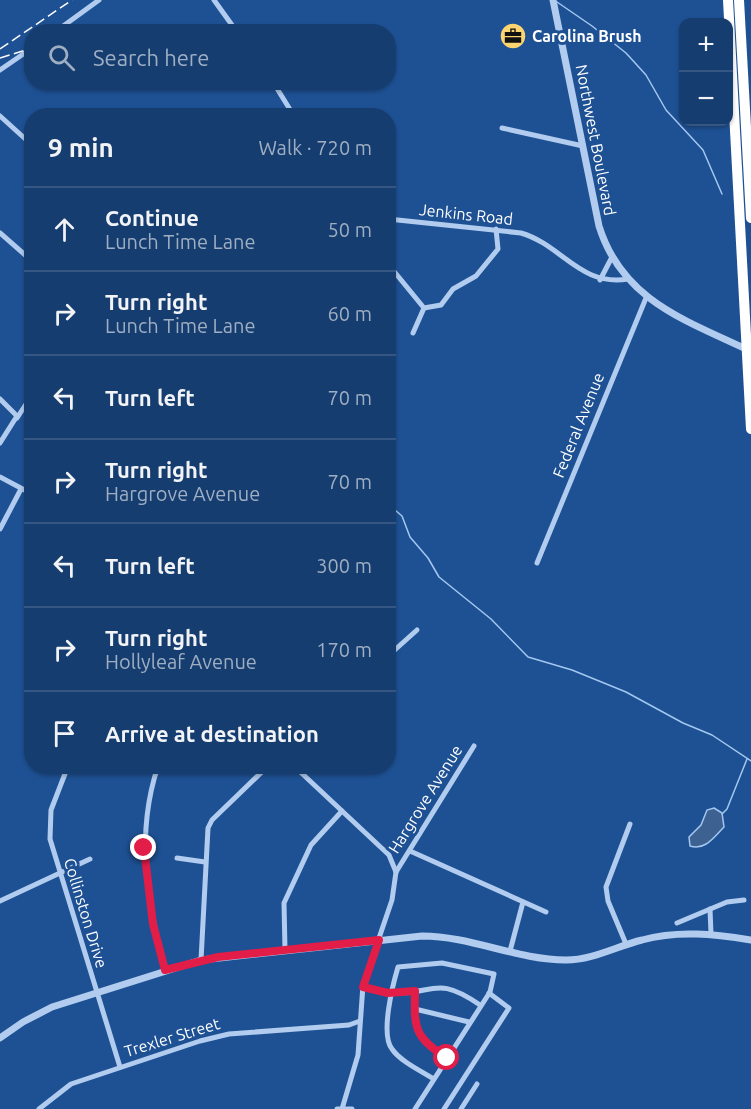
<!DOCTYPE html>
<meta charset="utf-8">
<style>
:root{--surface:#163d6f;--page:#234877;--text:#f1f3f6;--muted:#9eaec3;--line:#355682}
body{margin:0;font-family:Ubuntu,sans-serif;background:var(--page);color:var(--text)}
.controls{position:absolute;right:18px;top:18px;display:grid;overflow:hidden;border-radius:12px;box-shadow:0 2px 4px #0004}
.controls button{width:54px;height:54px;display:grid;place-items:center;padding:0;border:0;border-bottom:2px solid var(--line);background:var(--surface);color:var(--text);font:30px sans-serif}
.stop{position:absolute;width:18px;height:18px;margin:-14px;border:4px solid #e11d48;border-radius:50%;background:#fff}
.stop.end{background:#e11d48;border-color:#fff;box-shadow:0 2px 6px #0008}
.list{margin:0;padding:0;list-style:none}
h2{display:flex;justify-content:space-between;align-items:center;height:78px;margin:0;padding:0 24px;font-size:26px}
h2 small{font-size:20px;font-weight:400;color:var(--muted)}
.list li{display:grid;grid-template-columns:39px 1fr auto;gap:18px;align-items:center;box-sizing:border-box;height:84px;padding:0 24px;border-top:2px solid var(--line)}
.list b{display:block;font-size:22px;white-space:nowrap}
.list p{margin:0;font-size:20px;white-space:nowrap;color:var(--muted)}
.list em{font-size:20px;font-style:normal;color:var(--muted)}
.icon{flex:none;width:33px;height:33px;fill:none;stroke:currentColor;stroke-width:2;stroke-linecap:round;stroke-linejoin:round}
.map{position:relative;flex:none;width:751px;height:1109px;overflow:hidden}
.search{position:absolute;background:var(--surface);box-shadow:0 2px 4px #0004;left:24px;top:24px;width:372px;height:66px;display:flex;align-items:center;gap:15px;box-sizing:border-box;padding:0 21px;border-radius:24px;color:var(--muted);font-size:22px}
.panel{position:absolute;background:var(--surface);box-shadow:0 2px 4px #0004;left:24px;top:108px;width:372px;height:666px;border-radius:24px}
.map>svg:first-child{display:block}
</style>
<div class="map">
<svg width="751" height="1109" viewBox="0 0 751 1109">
<rect width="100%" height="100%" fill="#1e5194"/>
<path fill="#3d6191" stroke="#a4c7f0" stroke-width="1.5" d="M714 808 722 813 724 827C714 837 705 851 690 846L689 837 701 825 707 810Z"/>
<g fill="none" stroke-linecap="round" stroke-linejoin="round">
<g stroke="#a4c7f0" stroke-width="1.5">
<polyline points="557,2 592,26 626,53 646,75 666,110 703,150 722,194"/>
<polyline points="388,504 402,516 410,537 428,558 439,577 491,619 528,657 572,670 626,692 683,723 712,735 751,761"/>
<polyline points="722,814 727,809 747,759"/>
</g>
<g stroke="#b1ccee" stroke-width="5">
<polyline points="214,0 237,32"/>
<polyline points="55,32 99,0"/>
<polyline points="0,70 32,48"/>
<polyline points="273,82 294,116"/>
<polyline points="0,116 32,145"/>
<polyline points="502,128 583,146"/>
<path d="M388 219 521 233C562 245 580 287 628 279"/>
<polyline points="0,233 32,261"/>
<polyline points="388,264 424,308 413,333"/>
<polyline points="600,280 612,257"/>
<polyline points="424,308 441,305 453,289 476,276 498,249 496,229"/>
<polyline points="0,399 17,416 0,443"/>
<polyline points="17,418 32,395"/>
<polyline points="0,477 32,494"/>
<polyline points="0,529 21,489"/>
<polyline points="537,563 646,298"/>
<polyline points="388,656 417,630"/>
<polyline points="68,766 51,810 50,839 120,1067"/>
<path d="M158 766C135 835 147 902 165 970"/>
<polyline points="294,766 389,855 396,872"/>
<polyline points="410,851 546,912"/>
<polyline points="177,858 205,862"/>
<polyline points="0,901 90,859"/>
<polyline points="710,909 711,934"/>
<polyline points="677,923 727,902 744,900"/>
<polyline points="626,944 608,901 606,887 630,824"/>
<polyline points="285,950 284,903 311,845 342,811"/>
<polyline points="510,951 523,902"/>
<polyline points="201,960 208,828 212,820 268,766"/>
<path d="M363 987C372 989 381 992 390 993 435 995 435 974 480 1005"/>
<path d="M415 991C414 1028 414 1037 447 1058"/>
<polyline points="415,1009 469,1022"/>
<polyline points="39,1109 71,1084 200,1041 229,1034 349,1025 360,1021"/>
<polyline points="337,1109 352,1109"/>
<polyline points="342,1109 358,1055 363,985 392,900 396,872 474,746"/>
<path d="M415 1109 490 992 494 974 442 963 398 967C393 984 380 1034 392 1049 400 1061 421 1071 434 1079"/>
<polyline points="444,1109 509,1008 489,993"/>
<polyline points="461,1109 477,1084"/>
</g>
<g stroke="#b1ccee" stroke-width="7">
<path d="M553 0 599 226C622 300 685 320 748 350"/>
<path d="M0 1038 23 1022 52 1007 201 960 422 936C471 936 517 960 566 960 593 960 617 946 642 940 678 930 714 934 751 940"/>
</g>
<g stroke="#fff" stroke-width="10">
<polyline points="728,0 751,429"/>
<polyline points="739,0 751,218"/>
</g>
<g stroke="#fff" stroke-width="1.5" stroke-dasharray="10 4.5" stroke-linecap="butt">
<polyline points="0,49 72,0"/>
<polyline points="0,58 32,48"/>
<polyline points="124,82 133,89"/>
</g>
</g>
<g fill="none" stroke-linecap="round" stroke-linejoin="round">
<path stroke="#e11d48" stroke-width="8" d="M144 848 153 924 165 970 218 957 379 940 363 987 388 993 415 991C414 1028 414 1037 447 1058"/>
</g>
<defs>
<symbol id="office-disc" viewBox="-11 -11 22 22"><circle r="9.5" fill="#fdd570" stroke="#1e5194"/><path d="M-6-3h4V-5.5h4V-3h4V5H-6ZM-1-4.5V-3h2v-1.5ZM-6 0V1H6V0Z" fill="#111"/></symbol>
</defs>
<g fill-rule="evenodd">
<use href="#office-disc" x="498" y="21" width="30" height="30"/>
</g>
<g text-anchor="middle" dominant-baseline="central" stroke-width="6" stroke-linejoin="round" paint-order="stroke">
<g font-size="16" font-weight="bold" fill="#fff" stroke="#1e5194" text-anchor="start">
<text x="532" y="36">Carolina Brush</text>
</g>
<g font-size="16" fill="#fff" stroke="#1e5194">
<text transform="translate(596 140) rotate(79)">Northwest Boulevard</text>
<text transform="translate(466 214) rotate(6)">Jenkins Road</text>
<text transform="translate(578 425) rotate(-68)">Federal Avenue</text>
<text transform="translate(425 799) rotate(-58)">Hargrove Avenue</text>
<text transform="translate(86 913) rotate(73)">Collinston Drive</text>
<text transform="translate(172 1037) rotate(-17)">Trexler Street</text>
</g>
</g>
</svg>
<div class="controls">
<button>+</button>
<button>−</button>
</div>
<div class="stop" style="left:447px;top:1058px"></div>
<div class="stop end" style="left:144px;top:848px"></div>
<div class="search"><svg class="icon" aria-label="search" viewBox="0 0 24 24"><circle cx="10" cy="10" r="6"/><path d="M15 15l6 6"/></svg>Search here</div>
<section class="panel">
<h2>9 min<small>Walk · 720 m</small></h2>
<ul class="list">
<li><svg class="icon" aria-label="ahead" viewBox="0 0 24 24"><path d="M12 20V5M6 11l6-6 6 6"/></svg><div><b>Continue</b><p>Lunch Time Lane</p></div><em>50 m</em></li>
<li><svg class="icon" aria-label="right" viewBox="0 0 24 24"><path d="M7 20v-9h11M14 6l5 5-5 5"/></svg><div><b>Turn right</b><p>Lunch Time Lane</p></div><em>60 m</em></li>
<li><svg class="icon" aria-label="left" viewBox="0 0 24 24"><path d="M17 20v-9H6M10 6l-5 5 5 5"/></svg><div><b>Turn left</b></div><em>70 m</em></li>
<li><svg class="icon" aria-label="right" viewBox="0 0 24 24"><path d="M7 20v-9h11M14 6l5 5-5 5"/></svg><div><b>Turn right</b><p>Hargrove Avenue</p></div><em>70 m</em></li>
<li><svg class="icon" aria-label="left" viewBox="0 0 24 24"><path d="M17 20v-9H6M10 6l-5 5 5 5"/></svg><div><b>Turn left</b></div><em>300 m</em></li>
<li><svg class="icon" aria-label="right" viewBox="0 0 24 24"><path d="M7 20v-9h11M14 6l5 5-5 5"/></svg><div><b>Turn right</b><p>Hollyleaf Avenue</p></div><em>170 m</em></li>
<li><svg class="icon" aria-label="arrive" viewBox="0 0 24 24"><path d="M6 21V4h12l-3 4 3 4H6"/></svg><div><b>Arrive at destination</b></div></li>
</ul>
</section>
</div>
